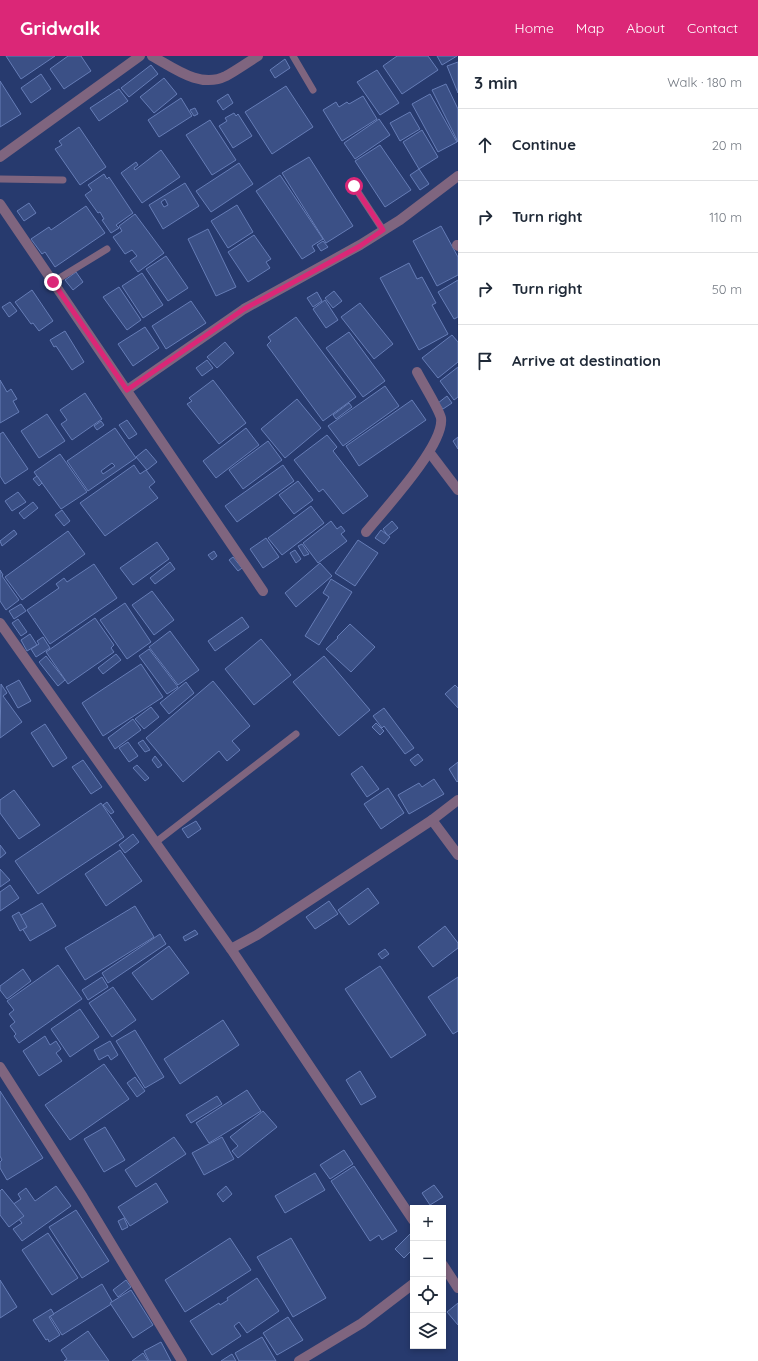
<!DOCTYPE html>
<meta charset="utf-8">
<style>
:root{--surface:#fff;--page:#f6f6f7;--text:#1f2937;--muted:#747a83;--line:#e0e1e3;--accent:#db2777}
body{margin:0;font-family:Quicksand,sans-serif;background:var(--page);color:var(--text)}
.controls{position:absolute;right:12px;bottom:12px;display:grid;overflow:hidden;border-radius:0px;box-shadow:0 2px 6px #0003}
.controls button{width:36px;height:36px;display:grid;place-items:center;padding:0;border:0;border-bottom:1px solid var(--line);background:var(--surface);color:var(--text);font:20px sans-serif}
.stop{position:absolute;width:12px;height:12px;margin:-9px;border:3px solid #db2777;border-radius:50%;background:#fff}
.stop.end{background:#db2777;border-color:#fff;box-shadow:0 1px 4px #0008}
.list{margin:0;padding:0;list-style:none}
h2{display:flex;justify-content:space-between;align-items:center;height:52px;margin:0;padding:0 16px;font-size:17px}
h2 small{font-size:13px;font-weight:400;color:var(--muted)}
.list li{display:grid;grid-template-columns:26px 1fr auto;gap:12px;align-items:center;box-sizing:border-box;height:72px;padding:0 16px;border-top:1px solid var(--line)}
.list b{display:block;font-size:15px;white-space:nowrap}
.list em{font-size:13px;font-style:normal;color:var(--muted)}
.icon{flex:none;width:22px;height:22px;fill:none;stroke:currentColor;stroke-width:2;stroke-linecap:round;stroke-linejoin:round}
.map{position:relative;flex:none;width:458px;height:1305px;overflow:hidden}
header{display:flex;align-items:center;gap:24px;box-sizing:border-box;height:56px;padding:0 20px;background:var(--accent);color:#fff}
header strong{font-size:19px}
nav{display:flex;gap:22px;margin-inline-start:auto;font-size:14px}
main{display:flex}
aside{flex:1;background:var(--surface)}
.map>svg:first-child{display:block}
</style>
<header>
<strong>Gridwalk</strong>
<nav><a>Home</a><a>Map</a><a>About</a><a>Contact</a></nav>
</header>
<main>
<div class="map">
<svg width="458" height="1305" viewBox="0 0 458 1305">
<rect width="100%" height="100%" fill="#273a6e"/>
<g fill="#3b5086" stroke="#667db7" fill-rule="evenodd">
<polygon points="6,0 55,0 21,23"/>
<polygon points="68,0 81,0 91,15 64,33 50,13"/>
<polygon points="397,0 428,0 438,14 402,38 383,10"/>
<polygon points="437,0 457,0 442,9"/>
<polygon points="285,3 290,12 275,22 270,14"/>
<polygon points="458,6 458,37 447,10"/>
<polygon points="151,9 158,18 129,41 121,32"/>
<polygon points="377,14 399,47 380,59 357,26"/>
<polygon points="41,18 51,33 31,47 21,32"/>
<polygon points="164,22 177,38 154,57 140,41"/>
<polygon points="0,25 21,58 0,71"/>
<polygon points="446,28 458,53 458,86 432,34"/>
<polygon points="286,30 313,71 272,98 245,56"/>
<polygon points="119,33 128,45 99,65 90,52"/>
<polygon points="228,38 233,47 223,54 217,45"/>
<polygon points="430,38 457,86 438,96 412,48"/>
<polygon points="363,40 377,63 342,85 323,54 336,46 339,51 347,46 349,48"/>
<polygon points="181,42 192,60 159,81 148,64"/>
<polygon points="195,52 198,58 194,60 190,54"/>
<polygon points="410,56 420,73 400,85 390,67"/>
<polygon points="234,57 236,60 238,58 252,80 233,92 219,70 227,65 225,62"/>
<polygon points="379,63 390,79 355,103 344,87"/>
<polygon points="210,64 236,104 212,119 186,79"/>
<polygon points="79,71 106,111 80,129 55,93 62,89 59,85"/>
<polygon points="422,74 438,101 419,113 403,86"/>
<polygon points="380,89 411,134 385,151 355,105"/>
<polygon points="161,94 180,121 142,147 121,117 136,106 138,109 134,112 135,114"/>
<polygon points="309,101 353,170 326,187 282,117"/>
<polygon points="239,107 253,128 211,156 196,135"/>
<polygon points="419,113 429,128 420,134 410,119"/>
<polygon points="104,118 107,123 109,121 133,157 116,169 119,172 111,177 102,164 104,163 100,156 98,157 85,139 92,134 88,129"/>
<polygon points="280,119 323,183 312,190 315,195 302,203 256,135"/>
<path d="M185 127 199 150 163 173 149 149ZM165 143 168 149 164 151 161 146Z"/>
<polygon points="29,147 36,157 24,165 17,155"/>
<polygon points="237,149 253,176 228,192 211,165"/>
<polygon points="86,150 105,177 55,211 45,196 42,198 31,183 49,171 51,174"/>
<polygon points="135,158 164,197 138,216 130,205 137,200 132,194 125,198 113,181 122,175 119,170"/>
<polygon points="441,170 458,201 458,219 437,230 413,185"/>
<polygon points="208,173 236,231 216,240 188,183"/>
<polygon points="254,179 271,203 266,206 270,212 248,226 228,196"/>
<polygon points="323,185 328,191 321,195 317,189"/>
<polygon points="166,200 188,232 168,245 146,213"/>
<polygon points="409,207 417,223 422,221 436,247 432,249 448,278 419,294 380,222"/>
<polygon points="76,216 83,226 73,234 65,224"/>
<polygon points="142,217 163,249 143,262 122,230"/>
<polygon points="458,224 458,261 454,263 438,236"/>
<polygon points="119,231 141,264 127,274 103,241"/>
<polygon points="32,234 53,265 39,275 33,267 31,268 15,246"/>
<polygon points="334,235 342,245 333,252 325,242"/>
<polygon points="317,236 322,245 313,251 307,242"/>
<polygon points="325,244 338,264 326,272 313,253"/>
<polygon points="191,245 206,267 166,293 152,270"/>
<polygon points="10,246 17,255 9,261 2,251"/>
<polygon points="360,247 393,288 374,303 341,261"/>
<polygon points="296,261 356,341 323,365 267,289 271,285 268,281"/>
<polygon points="145,271 159,292 133,310 118,288"/>
<polygon points="65,275 84,306 72,314 56,290 54,291 50,284"/>
<polygon points="349,276 385,325 363,341 326,292"/>
<polygon points="452,279 458,286 458,306 438,322 422,302"/>
<polygon points="225,286 234,297 217,312 207,301"/>
<polygon points="207,304 213,312 202,320 196,312"/>
<polygon points="458,311 458,341 454,344 440,325"/>
<polygon points="0,324 7,336 11,333 17,343 13,345 19,356 0,367"/>
<polygon points="213,324 246,367 219,388 187,348 192,345 189,342"/>
<polygon points="385,330 399,350 343,390 328,370"/>
<polygon points="85,337 102,363 72,384 61,368 67,364 60,354"/>
<polygon points="447,340 452,347 443,353 438,347"/>
<polygon points="297,343 321,372 285,402 261,373"/>
<polygon points="412,344 426,364 359,410 346,390"/>
<polygon points="349,347 352,351 336,363 333,359"/>
<polygon points="47,358 65,385 39,402 21,375"/>
<polygon points="127,364 137,378 129,383 119,369"/>
<polygon points="101,365 104,369 97,374 94,370"/>
<path d="M115 372 136 402 88 435 67 405ZM112 407 115 410 103 418 101 415Z"/>
<polygon points="246,372 259,389 216,422 203,405"/>
<polygon points="3,376 28,413 5,428 0,420 0,378"/>
<polygon points="327,379 337,391 333,395 368,440 343,458 323,433 319,436 294,404"/>
<polygon points="458,381 458,393 453,385"/>
<polygon points="268,385 282,404 243,433 229,414"/>
<polygon points="146,393 157,406 147,414 136,401"/>
<polygon points="60,398 87,436 61,453 34,416"/>
<polygon points="134,409 140,418 146,414 155,426 149,431 158,442 105,480 80,447"/>
<polygon points="283,409 294,425 237,466 225,450"/>
<polygon points="37,420 42,427 39,430 33,423"/>
<polygon points="298,425 313,444 294,458 279,439"/>
<polygon points="18,436 26,446 12,455 5,445"/>
<polygon points="33,446 38,452 24,463 19,457"/>
<polygon points="311,450 324,467 282,499 268,482"/>
<polygon points="62,454 70,465 64,470 55,459"/>
<polygon points="331,465 337,473 341,470 345,475 341,478 347,485 318,507 303,487"/>
<polygon points="392,465 398,472 388,480 383,473"/>
<polygon points="14,474 17,478 2,490 0,485"/>
<polygon points="381,474 390,481 384,488 375,482"/>
<polygon points="68,475 85,498 22,544 5,521"/>
<polygon points="266,482 279,501 263,512 250,493"/>
<polygon points="358,484 378,497 355,530 335,517"/>
<polygon points="157,486 169,503 133,529 120,512"/>
<polygon points="302,488 309,498 304,500 298,490"/>
<polygon points="295,494 301,503 296,507 290,497"/>
<polygon points="214,495 217,500 212,504 208,499"/>
<polygon points="233,501 242,512 238,515 229,504"/>
<polygon points="170,506 175,513 155,528 150,522"/>
<polygon points="320,507 332,520 296,551 285,537"/>
<polygon points="94,508 117,542 50,588 27,554 59,532 56,528 64,522 67,526"/>
<polygon points="0,514 3,519 2,520 19,544 6,554 0,545"/>
<polygon points="331,523 352,536 319,589 305,580 329,541 323,537"/>
<polygon points="152,535 174,564 154,579 132,549"/>
<polygon points="125,547 151,586 127,603 100,564"/>
<polygon points="21,548 26,555 14,563 9,555"/>
<polygon points="242,561 249,571 215,595 208,585"/>
<polygon points="95,562 114,589 111,592 114,596 68,628 46,596"/>
<polygon points="18,563 27,576 21,580 12,567"/>
<polygon points="350,568 375,591 351,616 326,593 338,582 337,581"/>
<polygon points="170,575 199,614 178,629 149,591"/>
<polygon points="30,578 37,589 27,595 21,584"/>
<polygon points="43,581 50,592 36,601 31,593 39,588 37,585"/>
<polygon points="261,583 291,619 254,649 225,613"/>
<polygon points="149,593 178,631 167,638 139,600"/>
<polygon points="116,598 121,604 103,618 98,612"/>
<polygon points="46,600 65,624 58,630 39,606"/>
<polygon points="324,600 370,654 339,680 293,626"/>
<polygon points="141,608 163,641 103,680 82,647"/>
<polygon points="19,624 31,645 18,652 6,631"/>
<polygon points="213,625 250,670 232,685 240,694 227,705 219,695 183,726 146,682"/>
<polygon points="186,626 194,637 169,658 160,647"/>
<polygon points="1,628 7,637 3,640 22,666 0,682"/>
<polygon points="455,629 458,632 458,652 445,638"/>
<polygon points="151,651 159,661 144,673 135,663"/>
<polygon points="384,652 414,692 405,698 384,670 382,672 373,660"/>
<polygon points="133,663 141,674 115,693 108,682"/>
<polygon points="376,667 384,675 380,679 372,671"/>
<polygon points="45,668 67,702 53,711 31,677"/>
<polygon points="143,684 150,694 145,696 138,687"/>
<polygon points="128,686 138,700 129,706 119,692"/>
<polygon points="418,698 423,704 415,710 410,704"/>
<polygon points="155,700 162,709 158,712 152,704"/>
<polygon points="83,704 102,731 91,738 72,711"/>
<polygon points="458,706 458,725 457,726 449,713"/>
<polygon points="137,709 149,722 145,725 133,712"/>
<polygon points="362,710 379,733 367,741 351,718"/>
<polygon points="434,723 444,738 409,758 398,739 419,727 422,731"/>
<polygon points="388,732 404,757 381,773 364,748"/>
<polygon points="14,734 40,769 19,783 0,757 0,744"/>
<polygon points="107,746 114,756 111,758 103,749"/>
<polygon points="101,747 124,781 38,838 15,805"/>
<polygon points="196,765 201,773 188,782 182,773"/>
<polygon points="133,778 139,786 125,797 119,789"/>
<polygon points="0,789 6,797 0,802"/>
<polygon points="120,794 142,825 106,850 85,818"/>
<polygon points="0,813 10,824 0,831"/>
<polygon points="10,829 19,842 0,855 0,836"/>
<polygon points="368,832 379,847 349,869 338,854"/>
<polygon points="329,845 338,858 315,873 306,861"/>
<polygon points="42,847 56,870 30,885 16,862"/>
<polygon points="135,850 154,881 85,924 65,892"/>
<polygon points="19,856 27,871 20,875 12,860"/>
<polygon points="445,870 458,887 458,892 433,911 418,891"/>
<polygon points="195,874 198,878 185,885 183,881"/>
<polygon points="160,878 166,888 108,927 102,917"/>
<polygon points="169,890 189,917 152,944 132,917"/>
<polygon points="385,893 389,898 382,903 378,898"/>
<polygon points="58,909 82,943 19,987 14,980 16,978 10,970 15,966 9,958 14,954 7,945"/>
<polygon points="380,910 426,979 391,1002 345,933"/>
<polygon points="23,913 31,925 7,943 0,934 0,930"/>
<polygon points="102,921 108,931 88,944 82,934"/>
<polygon points="458,921 458,975 453,978 428,941"/>
<polygon points="113,931 136,964 112,981 89,947"/>
<polygon points="80,953 99,981 70,1001 51,973"/>
<polygon points="223,964 239,989 180,1028 164,1003"/>
<polygon points="135,974 164,1021 145,1032 116,985"/>
<polygon points="45,980 50,989 56,985 61,993 56,997 62,1005 39,1020 23,995"/>
<polygon points="110,985 118,999 111,1004 108,999 99,1004 94,994"/>
<polygon points="104,1008 129,1043 70,1084 45,1049"/>
<polygon points="360,1015 376,1041 361,1049 346,1024"/>
<polygon points="135,1021 145,1035 137,1041 127,1027"/>
<polygon points="247,1034 261,1055 209,1087 196,1067"/>
<polygon points="0,1035 43,1102 7,1124 0,1112 0,1106 2,1104 0,1100"/>
<polygon points="217,1040 222,1048 191,1067 186,1059"/>
<polygon points="263,1055 277,1071 238,1102 232,1095 238,1090 230,1081"/>
<polygon points="105,1071 125,1104 104,1116 84,1083"/>
<polygon points="174,1081 186,1098 136,1131 125,1114"/>
<polygon points="222,1081 234,1103 204,1119 192,1097"/>
<polygon points="344,1094 353,1108 330,1123 320,1109"/>
<polygon points="354,1110 397,1175 382,1184 379,1179 370,1185 331,1125"/>
<polygon points="315,1117 325,1134 285,1157 275,1140"/>
<polygon points="156,1127 168,1146 130,1170 118,1151"/>
<polygon points="434,1129 443,1141 430,1149 422,1137"/>
<polygon points="56,1130 71,1150 22,1185 13,1173 22,1167 9,1151 21,1143 18,1138 26,1132 35,1145"/>
<polygon points="226,1130 232,1138 223,1146 217,1138"/>
<polygon points="2,1133 24,1160 9,1171 0,1159 0,1135"/>
<polygon points="76,1154 109,1205 82,1222 49,1171"/>
<polygon points="124,1162 128,1171 122,1174 118,1165"/>
<polygon points="413,1175 413,1193 404,1202 395,1193"/>
<polygon points="48,1177 78,1222 52,1239 22,1194"/>
<polygon points="230,1182 251,1214 185,1256 165,1224"/>
<polygon points="291,1182 326,1242 293,1261 257,1201"/>
<polygon points="257,1222 279,1255 247,1277 239,1266 234,1270 241,1280 212,1299 190,1265 219,1247 220,1249 228,1244 227,1242"/>
<polygon points="0,1224 17,1251 0,1262"/>
<polygon points="126,1224 131,1231 118,1241 113,1234"/>
<polygon points="102,1228 113,1247 62,1279 50,1260"/>
<polygon points="131,1234 153,1269 133,1282 110,1247"/>
<polygon points="458,1247 458,1269 447,1256"/>
<polygon points="51,1253 54,1258 49,1261 60,1279 49,1286 48,1283 46,1284 33,1264"/>
<polygon points="288,1261 303,1284 277,1299 263,1277"/>
<polygon points="88,1275 109,1305 64,1305 67,1303 61,1294"/>
<polygon points="262,1281 276,1305 239,1305 235,1297"/>
<polygon points="161,1286 171,1305 149,1305 144,1295"/>
<polygon points="143,1297 148,1305 132,1305"/>
<polygon points="232,1298 236,1305 221,1305"/>
</g>
<g fill="none" stroke-linecap="round" stroke-linejoin="round">
<g stroke="#7f657f" stroke-width="7">
<polyline points="293,0 313,34"/>
<polyline points="0,123 63,124"/>
<polyline points="354,130 383,174"/>
<polyline points="53,226 107,193"/>
<polyline points="156,786 296,678"/>
</g>
<g stroke="#7f657f" stroke-width="10">
<path d="M152 0C174 12 200 33 226 20 237 14 248 6 258 0"/>
<polyline points="0,101 140,0"/>
<polyline points="0,148 263,535"/>
<polyline points="457,189 458,190"/>
<polyline points="127,334 244,253 360,189 400,164 458,120"/>
<polyline points="430,397 458,434"/>
<path d="M366 476C383 455 445 389 441 362 439 353 422 326 417 316"/>
<polyline points="0,567 231,893 413,1164"/>
<polyline points="432,764 458,799"/>
<polyline points="231,893 257,879 432,764 458,744"/>
<polyline points="0,1011 83,1141 182,1305"/>
<polyline points="443,1209 458,1232"/>
<polyline points="299,1305 362,1267 413,1228"/>
</g>
</g>
<g fill="none" stroke-linecap="round" stroke-linejoin="round">
<polyline stroke="#db2777" stroke-width="5" points="53,226 127,334 244,253 360,190 383,174 354,130"/>
</g>
</svg>
<div class="controls">
<button>+</button>
<button>−</button>
<button><svg class="icon" aria-label="locate" viewBox="0 0 24 24"><circle cx="12" cy="12" r="6"/><path d="M12 2v4M12 18v4M2 12h4M18 12h4"/></svg></button>
<button><svg class="icon" aria-label="layers" viewBox="0 0 24 24"><path d="M12 4l9 5-9 5-9-5zM3 14l9 5 9-5"/></svg></button>
</div>
<div class="stop" style="left:354px;top:130px"></div>
<div class="stop end" style="left:53px;top:226px"></div>
</div>
<aside>
<h2>3 min<small>Walk · 180 m</small></h2>
<ul class="list">
<li><svg class="icon" aria-label="ahead" viewBox="0 0 24 24"><path d="M12 20V5M6 11l6-6 6 6"/></svg><div><b>Continue</b></div><em>20 m</em></li>
<li><svg class="icon" aria-label="right" viewBox="0 0 24 24"><path d="M7 20v-9h11M14 6l5 5-5 5"/></svg><div><b>Turn right</b></div><em>110 m</em></li>
<li><svg class="icon" aria-label="right" viewBox="0 0 24 24"><path d="M7 20v-9h11M14 6l5 5-5 5"/></svg><div><b>Turn right</b></div><em>50 m</em></li>
<li><svg class="icon" aria-label="arrive" viewBox="0 0 24 24"><path d="M6 21V4h12l-3 4 3 4H6"/></svg><div><b>Arrive at destination</b></div></li>
</ul>
</aside>
</main>
